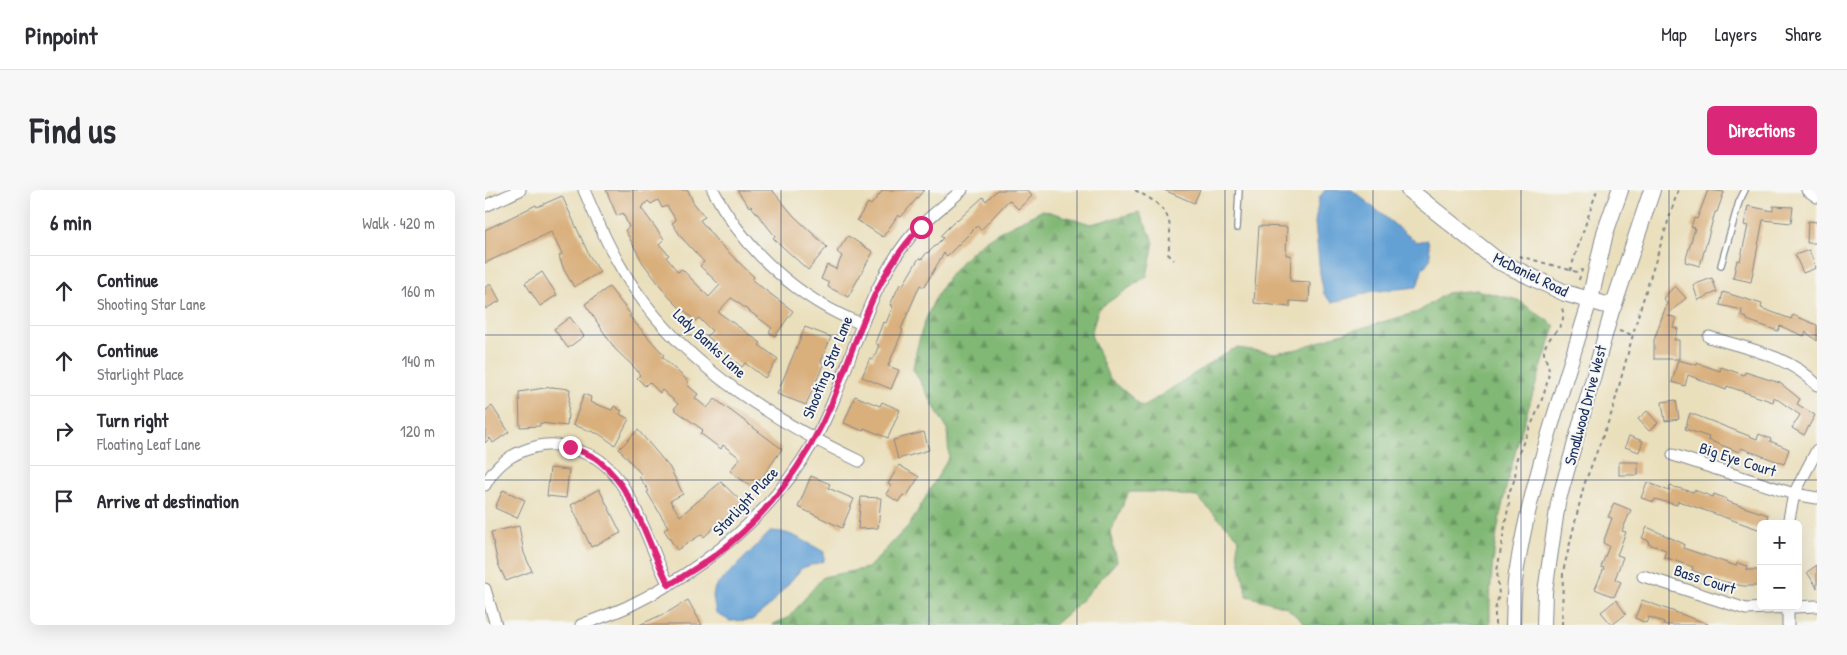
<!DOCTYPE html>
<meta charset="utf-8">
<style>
:root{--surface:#fff;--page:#f7f7f7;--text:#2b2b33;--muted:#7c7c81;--line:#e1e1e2;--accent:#db2777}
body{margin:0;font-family:"Patrick Hand",sans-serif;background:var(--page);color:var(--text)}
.controls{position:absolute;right:15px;bottom:15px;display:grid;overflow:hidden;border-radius:8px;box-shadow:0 5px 20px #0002}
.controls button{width:45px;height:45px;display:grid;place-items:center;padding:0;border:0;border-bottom:1px solid var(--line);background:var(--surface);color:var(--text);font:25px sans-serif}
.stop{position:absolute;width:15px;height:15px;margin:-11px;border:4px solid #db2777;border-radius:50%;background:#fff}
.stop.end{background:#db2777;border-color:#fff;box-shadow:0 1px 5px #0008}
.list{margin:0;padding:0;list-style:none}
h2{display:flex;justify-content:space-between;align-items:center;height:65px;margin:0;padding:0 20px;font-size:21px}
h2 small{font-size:16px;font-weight:400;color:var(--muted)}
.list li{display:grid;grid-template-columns:32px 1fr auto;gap:15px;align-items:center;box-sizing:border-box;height:70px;padding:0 20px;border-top:1px solid var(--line)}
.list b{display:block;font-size:19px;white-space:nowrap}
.list p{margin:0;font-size:16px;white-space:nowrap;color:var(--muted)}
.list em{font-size:16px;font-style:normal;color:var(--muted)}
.icon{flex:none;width:28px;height:28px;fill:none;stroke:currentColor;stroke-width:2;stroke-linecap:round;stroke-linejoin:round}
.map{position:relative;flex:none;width:1332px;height:435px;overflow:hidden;border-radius:8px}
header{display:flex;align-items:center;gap:30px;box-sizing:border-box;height:70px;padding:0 25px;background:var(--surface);border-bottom:1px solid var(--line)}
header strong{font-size:24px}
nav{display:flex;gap:28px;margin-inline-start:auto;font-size:18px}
.intro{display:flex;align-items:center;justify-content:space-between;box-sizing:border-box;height:120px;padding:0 30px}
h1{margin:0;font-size:35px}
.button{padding:12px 22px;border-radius:8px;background:var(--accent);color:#fff;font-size:18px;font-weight:700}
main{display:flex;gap:30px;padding:0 30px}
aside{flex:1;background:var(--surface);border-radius:8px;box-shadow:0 5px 20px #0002}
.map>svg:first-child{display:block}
</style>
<header>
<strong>Pinpoint</strong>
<nav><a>Map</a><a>Layers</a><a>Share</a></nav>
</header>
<div class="intro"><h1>Find us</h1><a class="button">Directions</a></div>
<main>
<aside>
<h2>6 min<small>Walk · 420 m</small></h2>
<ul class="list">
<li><svg class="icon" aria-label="ahead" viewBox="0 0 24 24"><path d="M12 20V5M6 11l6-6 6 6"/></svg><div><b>Continue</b><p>Shooting Star Lane</p></div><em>160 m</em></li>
<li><svg class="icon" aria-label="ahead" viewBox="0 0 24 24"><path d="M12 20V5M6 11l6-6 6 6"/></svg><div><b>Continue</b><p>Starlight Place</p></div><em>140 m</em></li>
<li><svg class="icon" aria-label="right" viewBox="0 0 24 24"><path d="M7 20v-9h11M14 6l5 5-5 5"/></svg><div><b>Turn right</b><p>Floating Leaf Lane</p></div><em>120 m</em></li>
<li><svg class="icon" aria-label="arrive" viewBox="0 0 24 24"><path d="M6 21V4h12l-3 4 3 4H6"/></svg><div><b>Arrive at destination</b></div></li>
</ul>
</aside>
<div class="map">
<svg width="1332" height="435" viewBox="0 0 1332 435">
<defs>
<pattern id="forest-firs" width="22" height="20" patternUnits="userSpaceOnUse" patternTransform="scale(1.25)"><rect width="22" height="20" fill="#81b874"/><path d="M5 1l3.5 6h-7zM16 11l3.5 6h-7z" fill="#699662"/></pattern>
</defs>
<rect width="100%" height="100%" fill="#f6f6f2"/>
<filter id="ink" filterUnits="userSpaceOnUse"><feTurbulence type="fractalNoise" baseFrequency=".02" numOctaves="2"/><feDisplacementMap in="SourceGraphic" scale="10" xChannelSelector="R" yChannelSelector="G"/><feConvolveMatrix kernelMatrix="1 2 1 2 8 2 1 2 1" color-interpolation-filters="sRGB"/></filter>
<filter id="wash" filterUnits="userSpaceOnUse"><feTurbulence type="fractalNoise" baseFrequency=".0096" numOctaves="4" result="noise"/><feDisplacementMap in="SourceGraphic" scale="20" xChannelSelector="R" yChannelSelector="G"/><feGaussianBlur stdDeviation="1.12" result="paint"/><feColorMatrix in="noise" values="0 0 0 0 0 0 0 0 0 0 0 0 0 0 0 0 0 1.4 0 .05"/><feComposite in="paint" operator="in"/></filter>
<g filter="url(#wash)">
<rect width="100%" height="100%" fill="#eadfbb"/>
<path fill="url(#forest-firs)" stroke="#4e7469" d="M558 20 606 34 654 22 669 52 662 86 613 119 606 145 624 188 658 217 744 161 752 158 790 163 813 159 855 144 933 122 962 103 991 100 1033 110 1070 136C1039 231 1002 333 1005 435H821L801 417 762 406 752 359 754 349 712 307 670 302H644L625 343 632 371 591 416 569 435H287L304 427 338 387 383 378 425 334 464 267 462 239 428 179C436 125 460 77 506 47 523 36 541 29 558 20Z"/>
<g fill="#64a1d5" stroke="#40689a">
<polygon points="840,0 867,0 931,52 943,50 946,68 937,80 932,97 884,102 847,113 839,104 835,83 830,32 834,8"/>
<path d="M286 341C306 341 321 352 339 362V371L317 378 285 415 267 430 245 431 231 423 228 406 230 397Z"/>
</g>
<g id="blocks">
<g fill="#d9af7c" fill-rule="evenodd">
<path d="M121 0H203L208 12 220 27 215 30 232 51 269 87 267 90 308 121 290 146 284 142 287 138 248 109 246 108 233 122 276 153 274 155 293 169 280 188 260 173 257 177 228 154 230 153 222 146 227 141 214 128 210 131 199 120 198 121 183 106 158 73 140 40 144 37 138 23 132 26ZM173 10 177 18 182 16 191 30 187 33 197 48 219 72 215 76 235 95 224 107 197 79 193 82 181 67 184 65 174 54 179 49 156 18 163 11 166 14Z"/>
<polygon points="252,0 287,0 309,26 342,57 323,80 288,48 290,46 266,16 264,17"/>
<polygon points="398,0 439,0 416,27 413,25 398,47 372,30 383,13 386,15"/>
<polygon points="512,0 542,0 547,6 533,19 524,10 496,40 492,36 462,66 459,63 439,97 435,95 416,139 418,140 403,176 414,180 406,199 377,187 385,168 388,170 394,155 390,153 398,132 401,133 408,116 405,115 415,94 418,95 434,68 437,69 442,62 443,63 458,48 455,46 471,30 472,31 498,7 501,11"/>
<polygon points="679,0 715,0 709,13"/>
<polygon points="1223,0 1239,2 1232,22 1230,22 1215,76 1200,72 1210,38 1206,37 1209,28 1212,29"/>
<polygon points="77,6 104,65 115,82 89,97 79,80 74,66 77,64 66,42 0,73 0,40 51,15 52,17"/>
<polygon points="1263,16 1288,21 1288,16 1308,17 1306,33 1278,30 1266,92 1248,88 1252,70 1255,71 1263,36 1259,35"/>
<polygon points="1323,31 1332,32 1332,53 1322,53"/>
<polygon points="774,36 802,37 801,65 806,65 805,91 825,92 824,112 805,111 805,117 769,113"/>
<polygon points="363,46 388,62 363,107 343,97 344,93 336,89 342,75 351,79 357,66 352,62"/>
<polygon points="1324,60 1331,78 1318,83 1310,65"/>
<polygon points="57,82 72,105 55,116 40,93"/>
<polygon points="1227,88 1232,102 1213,110 1208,95"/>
<polygon points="6,94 15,111 0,119 0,97"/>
<polygon points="1190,96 1201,108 1182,125 1191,128 1188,137 1193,139 1189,150 1194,150 1194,169 1169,169 1169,150 1182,113 1178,108"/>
<polygon points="124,97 146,125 144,126 179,165 177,167 204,192 201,194 213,204 210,208 222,218 230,209 297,259 269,299 245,281 255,268 238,255 236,259 215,243 218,240 189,219 193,214 177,200 175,203 164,192 160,196 152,188 155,185 150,178 130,159 100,114"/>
<polygon points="1238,102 1277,114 1276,118 1306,129 1308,125 1332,135 1332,151 1321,142 1319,146 1295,136 1293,141 1262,130 1262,128 1256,126 1257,120 1235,115"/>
<polygon points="85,127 99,146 83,158 69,139"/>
<polygon points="320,137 346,147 336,172 339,173 321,215 292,204"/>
<polygon points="1193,170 1212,175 1212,173 1235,181 1236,177 1259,185 1260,182 1295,193 1315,209 1312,214 1330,225 1319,245 1307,238 1315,225 1289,207 1288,212 1242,196 1241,200 1203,185 1200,196 1187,192"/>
<polygon points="66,197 85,199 82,236 55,233 55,236 35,237 34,202"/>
<polygon points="99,204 106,207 105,212 127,220 129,216 137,221 135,224 144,229 130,255 114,244 88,235"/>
<polygon points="370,206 395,216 397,212 415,220 403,248 379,238 378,241 359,233"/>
<polygon points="1191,210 1194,229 1180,231 1177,212"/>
<polygon points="7,216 24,242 8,253 5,248 0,253 0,221"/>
<polygon points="1162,221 1173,233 1164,241 1153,229"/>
<polygon points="1205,223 1272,249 1274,244 1286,249 1285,251 1304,259 1299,274 1256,258 1254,262 1223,250 1224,247 1200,239"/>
<polygon points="153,240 185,278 198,304 185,311 195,326 236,292 257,312 219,347 217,344 192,360 179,340 183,337 162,302 164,301 154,287 157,285 134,259"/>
<polygon points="439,242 444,260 413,269 408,250"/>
<polygon points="1144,246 1158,251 1154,262 1140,257"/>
<rect x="1134" y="272" width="19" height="13"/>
<polygon points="414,275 434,287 421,307 418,305 413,312 401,304 406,296 403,294"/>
<polygon points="65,278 84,280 81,308 62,306"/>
<polygon points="326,286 345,294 343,298 369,309 357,338 313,317"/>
<polygon points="1162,292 1184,301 1185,296 1208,302 1209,300 1228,307 1229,304 1242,309 1241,311 1283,325 1280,334 1276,334 1276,340 1193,311 1192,315 1170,309 1169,312 1156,308"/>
<polygon points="114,299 136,343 106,357 86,315"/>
<polygon points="18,300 40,310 32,328 10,318"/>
<polygon points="376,307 396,308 393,338 373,339"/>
<polygon points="1129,313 1146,320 1137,341 1141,342 1132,365 1138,367 1130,389 1136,392 1129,407 1110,399 1119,378 1116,377 1124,356 1118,353 1127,328 1123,327"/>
<polygon points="34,336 39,363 47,381 21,391 13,374 6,342"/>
<polygon points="1162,337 1199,354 1198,358 1251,376 1252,373 1263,376 1262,380 1276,380 1276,396 1258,396 1236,391 1207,380 1208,377 1179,367 1181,360 1163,354 1164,351 1157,348"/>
<polygon points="1332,375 1332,398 1322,382"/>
<polygon points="203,410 217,435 154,435 183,422"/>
<polygon points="1131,410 1141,424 1127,435 1116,422"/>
<polygon points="1157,410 1223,434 1223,435 1178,435 1179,432 1164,427 1161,433 1150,428"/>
</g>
</g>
</g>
<g filter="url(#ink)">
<use href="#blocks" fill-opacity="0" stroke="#82878c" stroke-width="1"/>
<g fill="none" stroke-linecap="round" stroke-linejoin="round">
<defs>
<g id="service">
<polyline points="752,38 754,0"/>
<polyline points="1236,75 1254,12 1260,0"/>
</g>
<g id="minor">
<path d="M99 0C114 35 129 70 151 101 205 179 290 231 374 271"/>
<path d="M228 0C259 60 314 110 377 134"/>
<polyline points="1322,0 1332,7"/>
<polyline points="0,16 35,0"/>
<path d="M1224 147C1261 158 1305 166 1332 195"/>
<polyline points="1188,265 1309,304 1332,308"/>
<path d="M0 295C11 274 27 263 50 257 64 253 80 255 94 261 99 263 106 265 111 268 148 291 164 358 184 395"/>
<polyline points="1303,334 1309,304 1332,260"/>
<polyline points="1158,386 1261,419 1332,416"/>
<polyline points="0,399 11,435"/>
<polyline points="1303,416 1303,435"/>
<path d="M96 435C111 429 127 424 142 417 220 379 285 327 329 251 364 189 375 113 419 55 434 34 458 17 477 0"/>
</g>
<g id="tertiary">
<path d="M1028 435C1029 416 1028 397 1032 378 1047 287 1078 199 1105 110"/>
<polyline points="1059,435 1060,402 1073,313 1128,117"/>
</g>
<g id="secondary">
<polyline points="924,0 1013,71 1080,103 1128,117 1167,0"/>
<polyline points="1105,110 1120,43 1135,0"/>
</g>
</defs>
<use href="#service" stroke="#82878c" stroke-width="8"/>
<use href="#minor" stroke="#82878c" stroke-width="13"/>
<use href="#tertiary" stroke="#82878c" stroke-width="16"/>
<use href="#secondary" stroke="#82878c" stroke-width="18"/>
<g stroke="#82878c" stroke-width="2" stroke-dasharray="4 4" stroke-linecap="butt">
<path d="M650 0C683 18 689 25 683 64L689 70"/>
<polyline points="1034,66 1092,82 1097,80 1093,93"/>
<polyline points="1085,81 1112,0"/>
<polyline points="1134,141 1148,145"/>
<path d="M1010 435V420L1014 405 1012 381 1024 313C1021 303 1028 297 1030 287 1031 281 1030 274 1032 268 1042 240 1060 212 1064 182 1064 175 1060 169 1059 163 1059 144 1086 140 1076 115"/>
<polyline points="1077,435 1078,382 1099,295 1127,222 1153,126 1193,0"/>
</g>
<use href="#service" stroke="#fff" stroke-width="5.5"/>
<use href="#minor" stroke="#fff" stroke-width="11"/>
<use href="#tertiary" stroke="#fff" stroke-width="14"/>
<use href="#secondary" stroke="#fff" stroke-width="16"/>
</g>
</g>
<g fill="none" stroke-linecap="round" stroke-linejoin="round" filter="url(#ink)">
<path stroke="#db2777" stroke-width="6" d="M85 257C94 261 106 264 113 270 152 301 161 353 184 395 200 385 217 375 232 364 282 326 321 272 346 215 371 154 388 85 436 37"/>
</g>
<path fill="none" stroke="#1b2f5e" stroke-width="1" stroke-opacity="0.55" d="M148 0V435M296 0V435M444 0V435M592 0V435M740 0V435M888 0V435M1036 0V435M1184 0V435M0 145H1332M0 290H1332"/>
<g text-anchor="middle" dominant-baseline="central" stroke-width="4" stroke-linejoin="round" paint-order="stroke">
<g font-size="16" fill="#1b2f5e" stroke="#f6f6f2">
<text transform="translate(1046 84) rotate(26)">McDaniel Road</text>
<text transform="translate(225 153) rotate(43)">Lady Banks Lane</text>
<text transform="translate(342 177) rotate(-68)">Shooting Star Lane</text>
<text transform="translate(1100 215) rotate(-75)">Smallwood Drive West</text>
<text transform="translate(1253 269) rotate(18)">Big Eye Court</text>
<text transform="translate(260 311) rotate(-47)">Starlight Place</text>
<text transform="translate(1220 389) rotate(18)">Bass Court</text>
</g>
</g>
</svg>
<div class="controls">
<button>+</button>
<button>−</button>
</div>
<div class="stop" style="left:436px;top:37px"></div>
<div class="stop end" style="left:85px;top:257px"></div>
</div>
</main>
